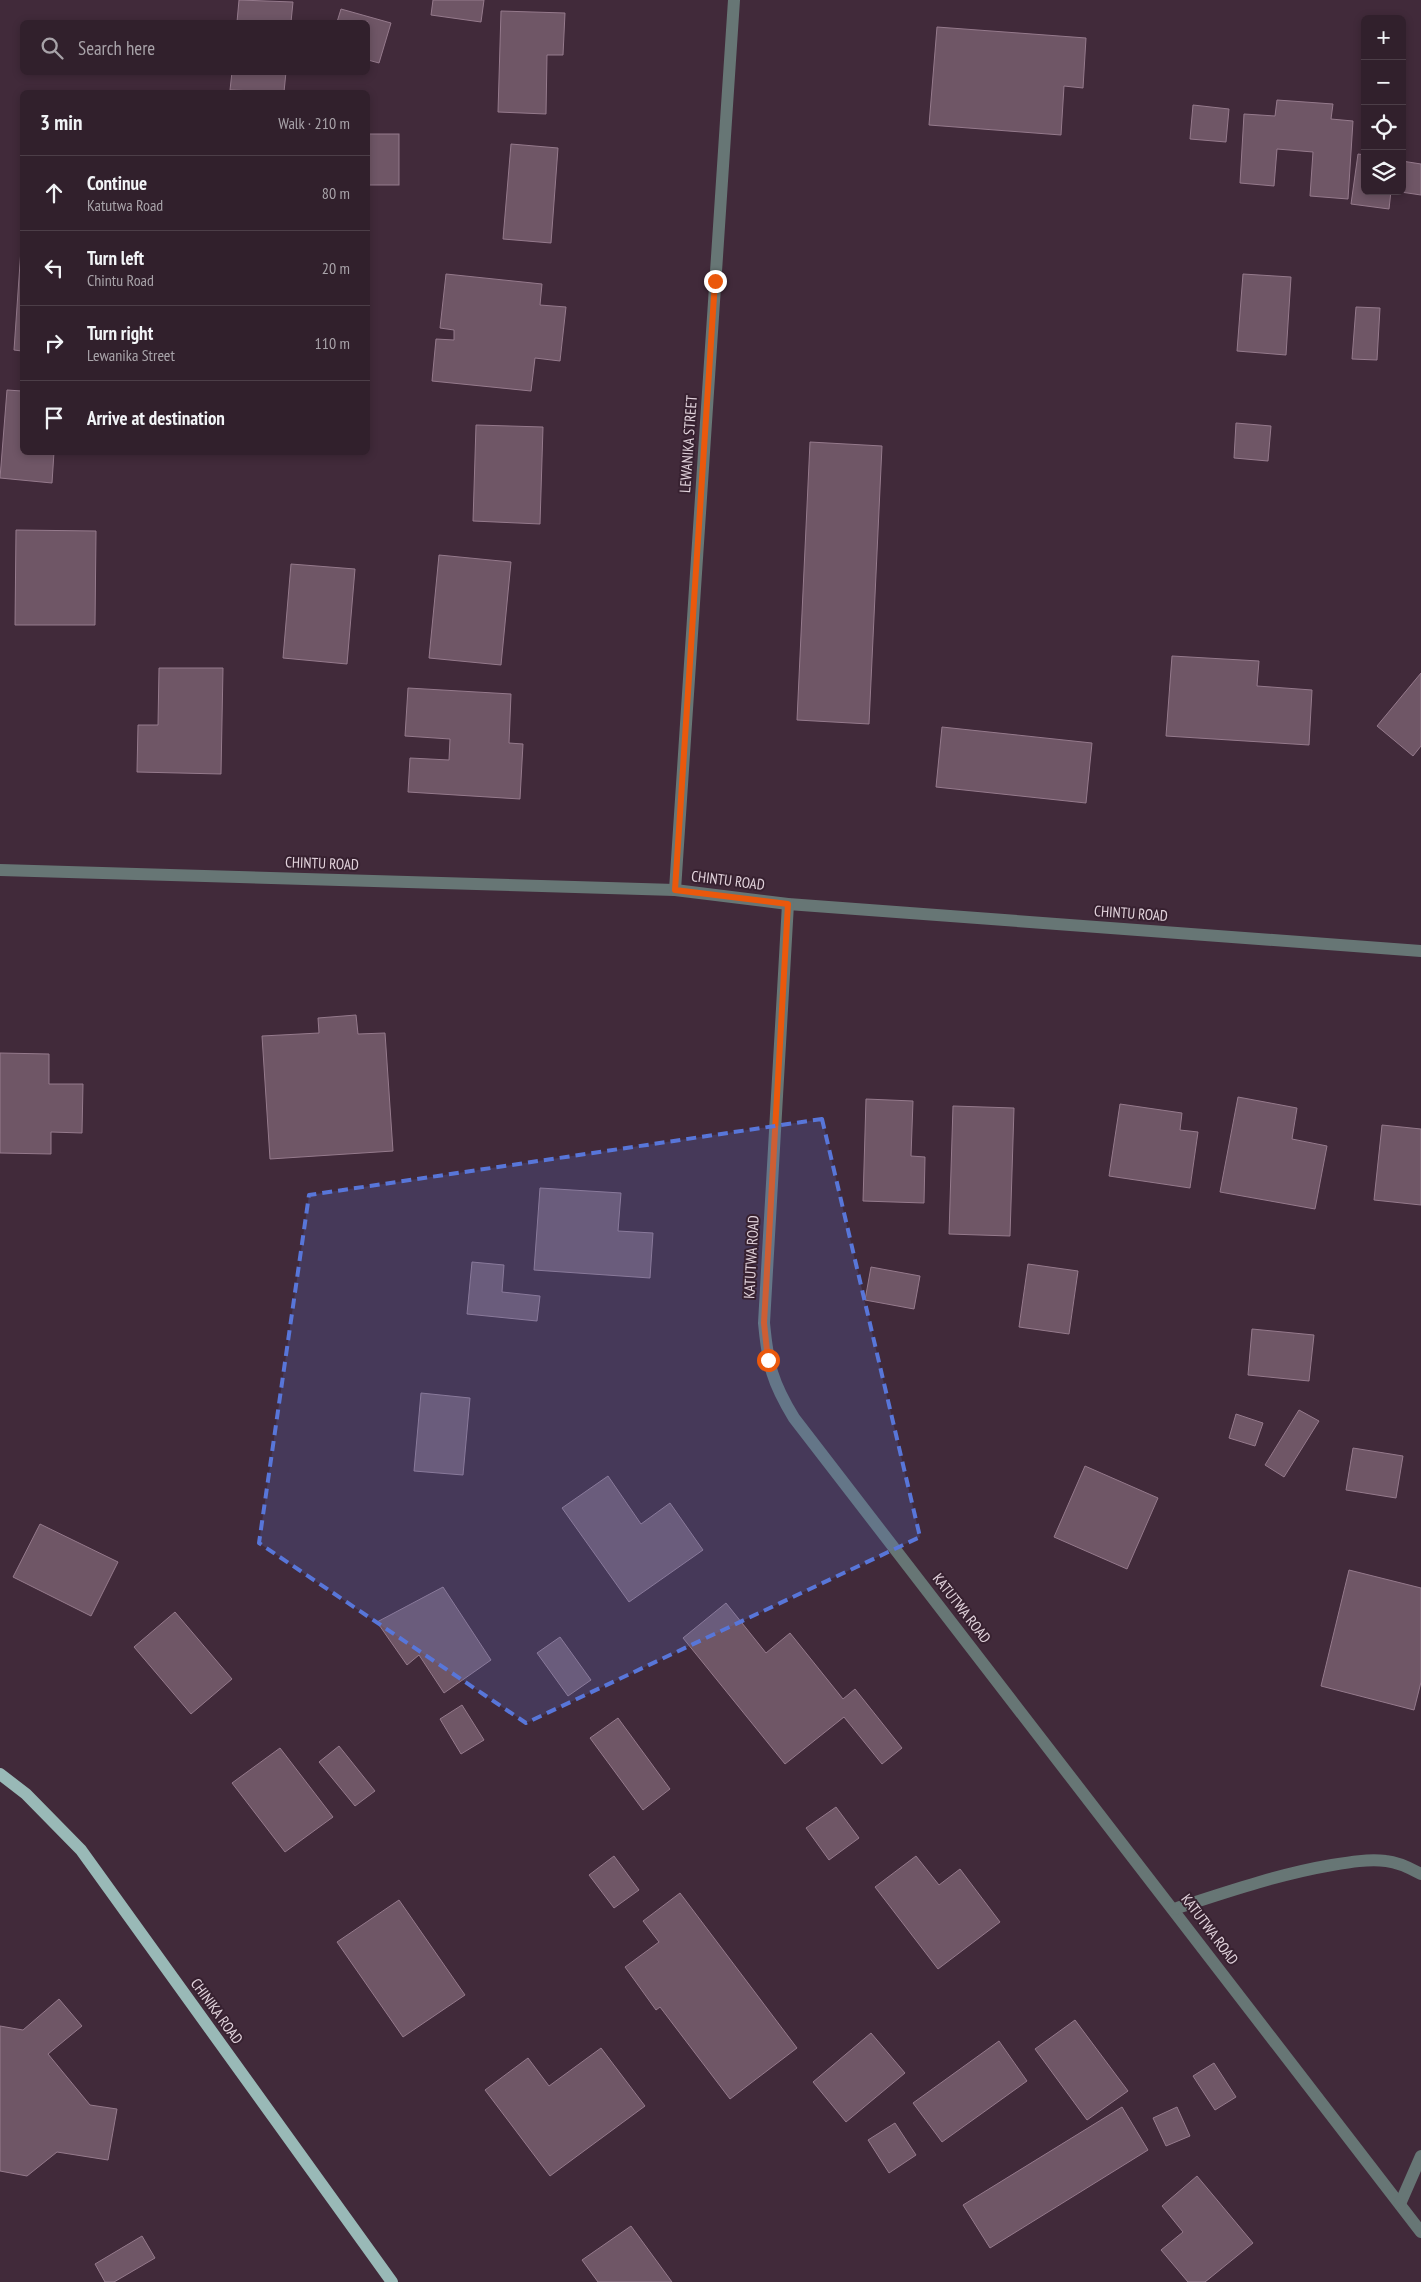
<!DOCTYPE html>
<meta charset="utf-8">
<style>
:root{--surface:#31202c;--page:#3d2d38;--text:#f1f3f6;--muted:#a8a3a9;--line:#4c3e48}
body{margin:0;font-family:"PT Sans Narrow",sans-serif;background:var(--page);color:var(--text)}
.controls{position:absolute;right:15px;top:15px;display:grid;overflow:hidden;border-radius:8px;box-shadow:0 2px 8px #0003}
.controls button{width:45px;height:45px;display:grid;place-items:center;padding:0;border:0;border-bottom:1px solid var(--line);background:var(--surface);color:var(--text);font:25px sans-serif}
.stop{position:absolute;width:15px;height:15px;margin:-11px;border:4px solid #ea580c;border-radius:50%;background:#fff}
.stop.end{background:#ea580c;border-color:#fff;box-shadow:0 1px 5px #0008}
.list{margin:0;padding:0;list-style:none}
h2{display:flex;justify-content:space-between;align-items:center;height:65px;margin:0;padding:0 20px;font-size:21px}
h2 small{font-size:16px;font-weight:400;color:var(--muted)}
.list li{display:grid;grid-template-columns:32px 1fr auto;gap:15px;align-items:center;box-sizing:border-box;height:75px;padding:0 20px;border-top:1px solid var(--line)}
.list b{display:block;font-size:19px;white-space:nowrap}
.list p{margin:0;font-size:16px;white-space:nowrap;color:var(--muted)}
.list em{font-size:16px;font-style:normal;color:var(--muted)}
.icon{flex:none;width:28px;height:28px;fill:none;stroke:currentColor;stroke-width:2;stroke-linecap:round;stroke-linejoin:round}
.map{position:relative;flex:none;width:1421px;height:2282px;overflow:hidden}
.search{position:absolute;background:var(--surface);box-shadow:0 2px 8px #0003;left:20px;top:20px;width:350px;height:55px;display:flex;align-items:center;gap:12px;box-sizing:border-box;padding:0 18px;border-radius:8px;color:var(--muted);font-size:19px}
.panel{position:absolute;background:var(--surface);box-shadow:0 2px 8px #0003;left:20px;top:90px;width:350px;height:365px;border-radius:8px}
.map>svg:first-child{display:block}
</style>
<div class="map">
<svg width="1421" height="2282" viewBox="0 0 1421 2282">
<rect width="100%" height="100%" fill="#412a3a"/>
<g fill="#6f5666" stroke="#957a8c">
<polygon points="239,0 293,2 291,22 237,22"/>
<polygon points="433,0 484,0 481,22 431,15"/>
<polygon points="341,9 391,23 379,63 368,60 368,22 337,22"/>
<polygon points="501,11 565,13 563,55 547,55 546,114 498,112"/>
<polygon points="937,27 1086,38 1083,88 1064,86 1061,135 929,125"/>
<polygon points="232,72 286,72 284,92 230,90"/>
<polygon points="1277,100 1333,104 1331,119 1353,121 1348,199 1310,196 1313,152 1277,149 1274,186 1240,183 1244,114 1275,116"/>
<polygon points="1193,105 1229,109 1226,142 1190,139"/>
<rect x="368" y="134" width="31" height="51"/>
<polygon points="511,144 558,148 551,243 503,239"/>
<polygon points="1358,154 1365,155 1365,191 1391,191 1389,209 1351,204"/>
<polygon points="1402,161 1421,164 1421,195 1394,191 1402,191"/>
<polygon points="21,249 22,249 22,351 14,350"/>
<polygon points="446,274 542,284 540,305 566,307 560,361 535,358 531,391 432,381 436,339 454,340 454,330 440,328"/>
<polygon points="1243,274 1291,277 1286,355 1237,351"/>
<polygon points="1356,307 1380,308 1377,360 1352,359"/>
<polygon points="7,390 22,391 22,452 54,452 52,483 0,478"/>
<polygon points="1236,423 1271,426 1268,461 1234,458"/>
<polygon points="476,425 543,427 540,524 473,521"/>
<polygon points="810,442 882,446 869,724 797,720"/>
<polygon points="16,530 96,531 95,625 15,625"/>
<polygon points="439,555 511,562 501,665 429,658"/>
<polygon points="291,564 355,569 347,664 283,658"/>
<polygon points="1172,656 1259,661 1257,686 1312,690 1309,745 1166,736"/>
<polygon points="159,668 223,668 221,774 137,772 138,725 158,725"/>
<polygon points="1421,673 1421,746 1413,756 1377,726"/>
<polygon points="408,688 511,694 509,743 523,744 520,799 408,792 410,758 449,760 450,739 405,736"/>
<polygon points="942,727 1092,743 1086,803 936,787"/>
<polygon points="356,1015 358,1034 385,1033 393,1151 270,1159 262,1036 319,1033 318,1018"/>
<polygon points="0,1053 49,1054 49,1084 83,1084 82,1133 51,1132 51,1154 0,1153"/>
<polygon points="1238,1097 1297,1108 1292,1139 1327,1146 1315,1209 1220,1192"/>
<polygon points="866,1099 913,1101 911,1156 925,1157 924,1203 863,1201"/>
<polygon points="1120,1104 1182,1113 1180,1130 1198,1132 1190,1188 1109,1176"/>
<polygon points="953,1106 1014,1108 1010,1236 949,1234"/>
<polygon points="1382,1125 1421,1129 1421,1205 1374,1200"/>
<polygon points="540,1188 621,1193 618,1231 653,1233 650,1278 534,1270"/>
<polygon points="472,1262 504,1265 502,1292 540,1296 537,1321 467,1314"/>
<polygon points="1028,1264 1078,1271 1069,1334 1019,1327"/>
<polygon points="871,1267 920,1276 914,1309 865,1300"/>
<polygon points="1252,1329 1314,1335 1309,1381 1248,1375"/>
<polygon points="421,1393 470,1398 463,1475 414,1471"/>
<polygon points="1299,1410 1319,1421 1284,1477 1265,1465"/>
<polygon points="1236,1414 1263,1423 1255,1446 1229,1438"/>
<polygon points="1353,1448 1403,1456 1396,1498 1346,1490"/>
<polygon points="1085,1466 1158,1498 1127,1569 1054,1537"/>
<polygon points="608,1476 641,1524 670,1503 703,1550 629,1602 562,1508"/>
<polygon points="40,1524 118,1562 91,1616 13,1577"/>
<polygon points="1349,1570 1421,1588 1421,1682 1414,1710 1321,1686"/>
<polygon points="443,1587 491,1660 444,1693 419,1655 407,1665 377,1622"/>
<polygon points="726,1603 766,1653 790,1633 843,1699 855,1689 902,1748 882,1764 844,1717 785,1764 683,1638"/>
<polygon points="175,1612 232,1679 191,1714 134,1647"/>
<polygon points="560,1637 591,1680 568,1696 537,1653"/>
<polygon points="462,1705 484,1740 461,1754 440,1719"/>
<polygon points="618,1718 670,1789 643,1810 590,1738"/>
<polygon points="339,1746 375,1791 355,1806 319,1762"/>
<polygon points="280,1748 333,1817 285,1852 232,1783"/>
<polygon points="836,1807 859,1838 829,1860 806,1828"/>
<polygon points="614,1856 639,1890 614,1908 589,1875"/>
<polygon points="916,1856 939,1885 960,1869 1000,1922 938,1969 875,1887"/>
<polygon points="680,1893 797,2048 730,2099 660,2007 656,2010 625,1967 659,1942 643,1921"/>
<polygon points="399,1900 465,1995 403,2037 337,1942"/>
<polygon points="59,1999 82,2026 48,2054 90,2105 117,2109 108,2160 57,2152 27,2176 0,2171 0,2026 23,2030"/>
<polygon points="1075,2020 1128,2091 1087,2120 1035,2049"/>
<polygon points="871,2033 905,2073 846,2122 813,2082"/>
<polygon points="999,2041 1027,2081 942,2142 913,2103"/>
<polygon points="601,2048 645,2106 550,2176 485,2090 528,2058 549,2086"/>
<polygon points="1214,2063 1236,2097 1215,2110 1193,2076"/>
<polygon points="1122,2107 1148,2150 990,2248 963,2205"/>
<polygon points="1177,2107 1190,2136 1166,2146 1153,2118"/>
<polygon points="895,2123 916,2155 889,2173 868,2140"/>
<polygon points="1197,2176 1253,2243 1205,2282 1188,2282 1161,2250 1183,2232 1162,2206"/>
<polygon points="631,2226 672,2282 598,2282 582,2260"/>
<polygon points="142,2236 155,2258 114,2282 105,2282 95,2264"/>
</g>
<g fill="none" stroke-linecap="round" stroke-linejoin="round">
<g stroke="#677675" stroke-width="12">
<polyline points="0,870 675,890 788,904 1421,951"/>
<polyline points="675,890 734,0"/>
<path d="M788 904 764 1323C768 1365 772 1382 794 1418L1421 2232"/>
<path d="M1174 1909C1226 1892 1279 1874 1332 1865 1350 1862 1368 1859 1386 1861 1398 1862 1410 1868 1421 1874"/>
<polyline points="1400,2204 1421,2156"/>
</g>
<polyline stroke="#99b9b7" stroke-width="12" points="0,1774 26,1794 81,1850 392,2282"/>
</g>
<g fill="none" stroke-linecap="round" stroke-linejoin="round">
<polyline stroke="#ea580c" stroke-width="6" points="715,281 675,890 788,904 764,1323 768,1360"/>
</g>
<path fill="#5876d9" fill-opacity="0.2" stroke="#5876d9" stroke-width="4" stroke-dasharray="10 6" stroke-linejoin="round" d="M822 1119 920 1537 526 1723 259 1543 309 1195Z"/>
<g text-anchor="middle" dominant-baseline="central" stroke-width="4" stroke-linejoin="round" paint-order="stroke">
<g font-size="15" fill="#e2d3dc" stroke="#372130">
<text transform="translate(688 444) rotate(-86)">LEWANIKA STREET</text>
<text transform="translate(322 863) rotate(2)">CHINTU ROAD</text>
<text transform="translate(728 880) rotate(7)">CHINTU ROAD</text>
<text transform="translate(1131 913) rotate(4)">CHINTU ROAD</text>
<text transform="translate(751 1257) rotate(-87)">KATUTWA ROAD</text>
<text transform="translate(962 1608) rotate(52)">KATUTWA ROAD</text>
<text transform="translate(1210 1929) rotate(53)">KATUTWA ROAD</text>
<text transform="translate(217 2011) rotate(54)">CHINIKA ROAD</text>
</g>
</g>
</svg>
<div class="controls">
<button>+</button>
<button>−</button>
<button><svg class="icon" aria-label="locate" viewBox="0 0 24 24"><circle cx="12" cy="12" r="6"/><path d="M12 2v4M12 18v4M2 12h4M18 12h4"/></svg></button>
<button><svg class="icon" aria-label="layers" viewBox="0 0 24 24"><path d="M12 4l9 5-9 5-9-5zM3 14l9 5 9-5"/></svg></button>
</div>
<div class="stop" style="left:768px;top:1360px"></div>
<div class="stop end" style="left:715px;top:281px"></div>
<div class="search"><svg class="icon" aria-label="search" viewBox="0 0 24 24"><circle cx="10" cy="10" r="6"/><path d="M15 15l6 6"/></svg>Search here</div>
<section class="panel">
<h2>3 min<small>Walk · 210 m</small></h2>
<ul class="list">
<li><svg class="icon" aria-label="ahead" viewBox="0 0 24 24"><path d="M12 20V5M6 11l6-6 6 6"/></svg><div><b>Continue</b><p>Katutwa Road</p></div><em>80 m</em></li>
<li><svg class="icon" aria-label="left" viewBox="0 0 24 24"><path d="M17 20v-9H6M10 6l-5 5 5 5"/></svg><div><b>Turn left</b><p>Chintu Road</p></div><em>20 m</em></li>
<li><svg class="icon" aria-label="right" viewBox="0 0 24 24"><path d="M7 20v-9h11M14 6l5 5-5 5"/></svg><div><b>Turn right</b><p>Lewanika Street</p></div><em>110 m</em></li>
<li><svg class="icon" aria-label="arrive" viewBox="0 0 24 24"><path d="M6 21V4h12l-3 4 3 4H6"/></svg><div><b>Arrive at destination</b></div></li>
</ul>
</section>
</div>
